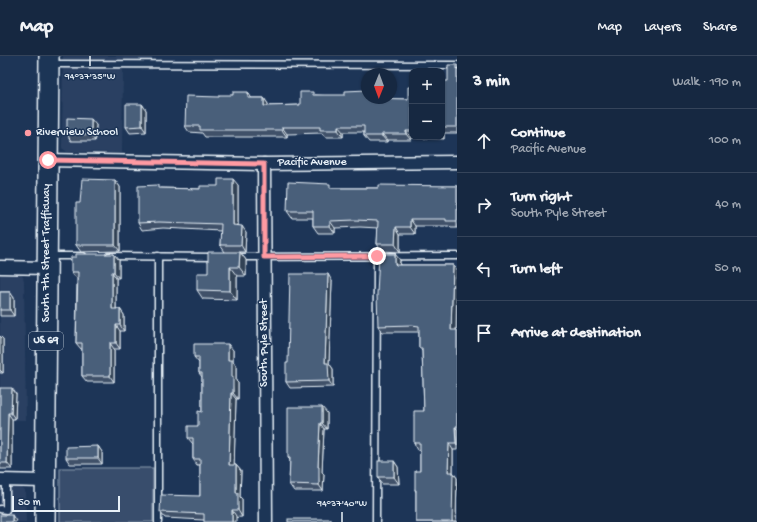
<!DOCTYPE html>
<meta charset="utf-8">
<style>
:root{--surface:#162841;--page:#1f3048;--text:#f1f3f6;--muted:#9ea6b1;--line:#35445a}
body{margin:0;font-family:"Gochi Hand",sans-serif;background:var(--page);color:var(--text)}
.controls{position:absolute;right:12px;top:12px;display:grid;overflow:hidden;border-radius:8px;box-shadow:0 1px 3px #0004}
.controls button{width:36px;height:36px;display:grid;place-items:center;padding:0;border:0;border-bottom:1px solid var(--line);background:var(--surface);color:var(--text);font:20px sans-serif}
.compass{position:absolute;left:361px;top:12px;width:36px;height:36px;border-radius:50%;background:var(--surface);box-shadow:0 1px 3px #0004;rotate:181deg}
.scale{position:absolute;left:12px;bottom:10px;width:108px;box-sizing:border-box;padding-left:4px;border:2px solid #e8f1f8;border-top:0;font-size:11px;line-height:14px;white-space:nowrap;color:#e8f1f8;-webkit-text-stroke:3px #1d3557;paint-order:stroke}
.stop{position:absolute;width:12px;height:12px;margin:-9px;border:3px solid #ff9aa2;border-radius:50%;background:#fff}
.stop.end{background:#ff9aa2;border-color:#fff;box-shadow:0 1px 4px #0008}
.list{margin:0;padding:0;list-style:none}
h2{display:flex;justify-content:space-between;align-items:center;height:52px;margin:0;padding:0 16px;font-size:17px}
h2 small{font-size:13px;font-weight:400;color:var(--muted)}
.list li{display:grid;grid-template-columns:26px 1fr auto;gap:12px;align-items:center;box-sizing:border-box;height:64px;padding:0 16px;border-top:1px solid var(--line)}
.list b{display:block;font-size:15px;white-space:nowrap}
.list p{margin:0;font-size:13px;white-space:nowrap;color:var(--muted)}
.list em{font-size:13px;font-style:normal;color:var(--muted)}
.icon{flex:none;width:22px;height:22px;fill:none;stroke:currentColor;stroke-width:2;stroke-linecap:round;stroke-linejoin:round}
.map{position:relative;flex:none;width:457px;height:466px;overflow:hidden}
header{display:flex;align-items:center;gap:24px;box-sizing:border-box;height:56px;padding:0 20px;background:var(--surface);border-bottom:1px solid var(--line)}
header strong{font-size:19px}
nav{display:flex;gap:22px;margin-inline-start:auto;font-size:14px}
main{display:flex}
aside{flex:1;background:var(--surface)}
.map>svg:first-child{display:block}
</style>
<header>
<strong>Map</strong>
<nav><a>Map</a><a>Layers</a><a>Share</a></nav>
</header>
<main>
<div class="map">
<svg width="457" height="466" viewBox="0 0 457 466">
<rect width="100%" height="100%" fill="#1d3557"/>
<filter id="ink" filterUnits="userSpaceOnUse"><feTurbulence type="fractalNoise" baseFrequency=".025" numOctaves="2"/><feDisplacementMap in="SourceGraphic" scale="8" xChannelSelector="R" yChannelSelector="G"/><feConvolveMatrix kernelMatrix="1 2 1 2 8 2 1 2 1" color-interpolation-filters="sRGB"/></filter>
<g filter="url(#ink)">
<g fill="#2a4162">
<polygon points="63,0 152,0 152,14 123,13 122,97 67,96 62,92"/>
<polygon points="0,216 15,216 20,218 23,221 24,225 26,364 0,364"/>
<polygon points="0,429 19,430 25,434 26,466 0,466"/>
</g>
<rect fill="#374d6c" stroke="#909fb2" x="60" y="412" width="93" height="54"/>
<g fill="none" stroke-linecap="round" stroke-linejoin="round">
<defs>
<g id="lane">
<polyline points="51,8 457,9"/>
<polyline points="49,200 83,200"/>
<polyline points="109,200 215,201"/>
<polyline points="158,200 158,466"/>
<polyline points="237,201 457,200"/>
<polyline points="0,453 6,454 6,424"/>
<polyline points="376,466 377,201"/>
</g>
<g id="street">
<polyline points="47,104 264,108 457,106"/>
<polyline points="264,108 266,466"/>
<polyline points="0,211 47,212"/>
<polyline points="0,424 45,425"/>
</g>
<polyline id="primary" points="45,466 49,0"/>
</defs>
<use href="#lane" stroke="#e8f1f8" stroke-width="9"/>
<use href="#street" stroke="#e8f1f8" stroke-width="15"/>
<use href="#primary" stroke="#e8f1f8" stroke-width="22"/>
<use href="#lane" stroke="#1d3557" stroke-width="6"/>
<use href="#street" stroke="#1d3557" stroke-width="12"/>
<use href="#primary" stroke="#1d3557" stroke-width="19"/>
</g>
<g fill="#3f5169" stroke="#e8f1f8">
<polygon points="457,9 457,77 444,77 444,83 411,82 411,84 387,84 387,86 369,86 364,80 364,76 343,76 343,81 325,81 322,77 287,78 287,81 205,81 202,77 189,76 185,70 219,41 233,39 251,42 264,42 268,48 268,50 300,49 315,39 387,43 408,43 412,31 412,81 442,81 442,32 448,25"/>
<polygon points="142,48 146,54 146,76 130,77 126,71"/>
<polygon points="96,69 95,85 71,85 67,78"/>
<polygon points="115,124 120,131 120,195 81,196 76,189 80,147"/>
<polygon points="238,129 238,170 246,176 245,196 240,196 246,204 246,220 237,220 237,244 203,243 197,234 208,217 225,196 220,189 221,175 163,172 142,174 138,167 160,132 200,133"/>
<polygon points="457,130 457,172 451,172 449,170 415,170 415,178 400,178 400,196 382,195 377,188 378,172 360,171 335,172 335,177 318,177 313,170 313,162 292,162 287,155 332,132 379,132"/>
<polygon points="114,198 119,204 119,222 116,222 116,253 120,253 124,259 124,275 120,275 120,293 114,293 114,326 87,326 82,320 82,293 81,293 76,287 77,222 76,222 71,216"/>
<polygon points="400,204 400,209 453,209 457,215 456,274 457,274 457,394 453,394 453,416 457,422 456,466 416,466 416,436 415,434 420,415 420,394 418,394 414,387 424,355 422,295 419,292 419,276 382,276 378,270"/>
<polygon points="332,225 329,307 333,313 333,331 290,332 286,326 288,307"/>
<polygon points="0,236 10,236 14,242 14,260 0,260"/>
<polygon points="0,280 3,283 3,317 0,317"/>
<polygon points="233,294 233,305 236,310 236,325 238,327 238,343 236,343 234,409 236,409 241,415 240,441 242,443 242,461 204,464 165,462 160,456 200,440 200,409 197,409 193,403 193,388 188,382 198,370 202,356 202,321 199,317 199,307 194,301"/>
<polygon points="0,332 16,338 15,363 12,363 12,413 0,413"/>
<polygon points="327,357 327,373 324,373 322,416 324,418 323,435 294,435 289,428 290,404 288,402"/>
<polygon points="98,390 102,396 102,408 70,408 66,402"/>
<polygon points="394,405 398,411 399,428 382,428 378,421"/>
</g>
<g fill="#334255" stroke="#e8f1f8">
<polygon points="248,36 252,43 248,42"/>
<polygon points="264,42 268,48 268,56 264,50"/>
<polygon points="142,48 146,54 146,76 142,70"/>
<polygon points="91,63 96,69 95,85 91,79"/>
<polygon points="338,70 343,76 343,81 338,74"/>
<polygon points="282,71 287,78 287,81 282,74"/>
<polygon points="406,75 411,82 411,84 406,78"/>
<polygon points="442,75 444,77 444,83 442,81"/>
<polygon points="382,78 387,84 387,86 382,80"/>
<polygon points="233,123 238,129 238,176 233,169"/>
<polygon points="115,124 120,131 120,195 115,189"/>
<polygon points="410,163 415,170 415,178 410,171"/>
<polygon points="330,165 335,172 335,177 330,170"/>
<polygon points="242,170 246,176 245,196 241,189"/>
<polygon points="396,171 400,178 400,196 395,188"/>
<polygon points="240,196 246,204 246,220 239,211"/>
<polygon points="114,198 119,204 119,222 114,216"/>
<polygon points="395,198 400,204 399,214 395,208"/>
<polygon points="453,209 457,215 456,280 451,274"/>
<polygon points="230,211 237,220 237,244 230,235"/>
<polygon points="112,216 116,222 116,259 112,253"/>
<polygon points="328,218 332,225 329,307 333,313 333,331 329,325 325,307"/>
<polygon points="10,236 14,242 14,260 10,254"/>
<polygon points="120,253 124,259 124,275 120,269"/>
<polygon points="116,269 120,275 120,293 116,287"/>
<polygon points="0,280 3,283 3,317 0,314"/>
<polygon points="110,287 114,293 114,326 110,320"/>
<polygon points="228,288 233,294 233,305 236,310 236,325 238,327 238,343 233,337 232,321 228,304"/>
<polygon points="12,332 16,338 15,363 11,357"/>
<polygon points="231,337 236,343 234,415 229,409"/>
<polygon points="322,351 327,357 327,373 322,367"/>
<polygon points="8,357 12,363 12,413 7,407"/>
<polygon points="320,367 324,373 322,416 324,418 323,435 319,429 318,411"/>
<polygon points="455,371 457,373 457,389 456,387"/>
<polygon points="449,387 453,394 453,416 457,422 456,466 452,466 448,416"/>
<polygon points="98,390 102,396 102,408 98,402"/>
<polygon points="394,405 398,411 399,428 394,421"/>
<polygon points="236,409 241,415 240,441 242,443 242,461 238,454 236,437"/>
<polygon points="232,454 236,460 236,466 232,466"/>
<polygon points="12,459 16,465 16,466 12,466"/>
</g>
<g fill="#495e7a" stroke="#e8f1f8">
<polygon points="448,9 457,9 457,71 442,71 442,25 448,25"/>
<polygon points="408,31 412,31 412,75 406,75 406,78 382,78 382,80 364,80 364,70 338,70 338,74 320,74 320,71 282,71 282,74 200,74 200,70 185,70 186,40 219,41 219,39 233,39 233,36 248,36 248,42 264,42 264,50 300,49 300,36 313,36 313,39 345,39 345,35 367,34 367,42 408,43"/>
<polygon points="126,48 142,48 142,70 126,71"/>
<polygon points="67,62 91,63 91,79 67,78"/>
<polygon points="82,123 115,124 115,189 76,189 76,147 80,147"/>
<polygon points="218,123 233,123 233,169 242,170 241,189 220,189 221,168 159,166 138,167 138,130 158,129 158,132 200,133 200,130 218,130"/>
<polygon points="288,126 330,128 330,132 379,132 379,129 457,130 457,165 446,165 446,163 410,163 410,171 396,171 395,188 377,188 378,165 355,164 330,165 330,170 313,170 313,155 287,155"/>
<polygon points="208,196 240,196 239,211 230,211 230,235 197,234 197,217 208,217"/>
<polygon points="76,198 114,198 114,216 112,216 112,253 120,253 120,269 116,269 116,287 110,287 110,320 82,320 82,287 76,287 78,216 71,216 71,201 76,201"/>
<polygon points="379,198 395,198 395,208 396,209 453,209 451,274 457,274 457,371 455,371 456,387 449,387 448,416 453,416 452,466 416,466 416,434 415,434 415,415 420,415 420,387 414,387 414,355 424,355 422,292 419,292 419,270 412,269 378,270 377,238"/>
<polygon points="290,218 328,218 325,307 328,307 329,325 286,326 286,307 288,307"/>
<rect x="0" y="236" width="10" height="18"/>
<polygon points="194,288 228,288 228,304 232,304 232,321 233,321 233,337 231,337 229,409 236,409 236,437 238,437 238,454 232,454 232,466 204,466 204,458 160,456 161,439 200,440 200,403 193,403 193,382 188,382 188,370 198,370 198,355 202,356 202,317 199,317 199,301 194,301"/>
<polygon points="0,332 12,332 11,357 8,357 7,407 0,407"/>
<polygon points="288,351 322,351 322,367 320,367 318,411 319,411 319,429 289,428 290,402 288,402"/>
<polygon points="98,390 98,402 66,402 66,391"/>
<rect x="378" y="405" width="16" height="16"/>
<rect x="0" y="459" width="12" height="7"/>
<rect x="288" y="463" width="43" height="3"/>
</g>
</g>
<g fill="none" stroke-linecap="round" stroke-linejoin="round" filter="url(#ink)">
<polyline stroke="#ff9aa2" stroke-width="5" points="48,104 264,108 264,201 377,200"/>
</g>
<path fill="none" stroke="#e8f1f8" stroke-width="1.5" d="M90 10V0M342 466V456"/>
<circle fill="#ff9aa2" stroke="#1d3557" stroke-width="1.5" cx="28" cy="77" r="4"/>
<g text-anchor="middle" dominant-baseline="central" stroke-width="3" stroke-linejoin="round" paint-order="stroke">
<rect fill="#1d3557" stroke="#abb9c8" stroke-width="1" x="29" y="276" width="34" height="18" rx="3"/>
<g font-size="11" font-weight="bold" fill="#e8f1f8">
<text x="46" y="285">US 69</text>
</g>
<g font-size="12" fill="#e8f1f8" stroke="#1d3557" text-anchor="start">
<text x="36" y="77">Riverview School</text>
</g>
<g font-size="12" fill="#e8f1f8" stroke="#1d3557">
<text x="312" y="107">Pacific Avenue</text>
<text transform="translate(47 197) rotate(-90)">South 7th Street Trafficway</text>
<text transform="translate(265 287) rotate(-90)">South Pyle Street</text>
</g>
</g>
<g font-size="10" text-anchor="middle" fill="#e8f1f8" stroke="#1d3557" stroke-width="3" stroke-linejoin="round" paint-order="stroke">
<text x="90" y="23">94°37'35"W</text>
<text x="342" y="450">94°37'40"W</text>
</g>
</svg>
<div class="controls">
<button>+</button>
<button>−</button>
</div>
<svg class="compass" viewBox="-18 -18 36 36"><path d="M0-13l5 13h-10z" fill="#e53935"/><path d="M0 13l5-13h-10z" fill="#9ea6b1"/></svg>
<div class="scale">50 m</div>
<div class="stop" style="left:48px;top:104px"></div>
<div class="stop end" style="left:377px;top:200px"></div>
</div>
<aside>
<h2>3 min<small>Walk · 190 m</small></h2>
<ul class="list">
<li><svg class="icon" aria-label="ahead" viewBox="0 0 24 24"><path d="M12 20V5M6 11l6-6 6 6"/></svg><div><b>Continue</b><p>Pacific Avenue</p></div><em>100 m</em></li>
<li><svg class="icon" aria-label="right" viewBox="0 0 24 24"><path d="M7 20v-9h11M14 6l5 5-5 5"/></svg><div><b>Turn right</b><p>South Pyle Street</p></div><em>40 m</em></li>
<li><svg class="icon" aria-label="left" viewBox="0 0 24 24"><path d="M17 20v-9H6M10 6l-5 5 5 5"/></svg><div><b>Turn left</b></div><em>50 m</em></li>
<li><svg class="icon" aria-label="arrive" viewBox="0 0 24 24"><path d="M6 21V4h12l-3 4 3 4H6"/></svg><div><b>Arrive at destination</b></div></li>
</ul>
</aside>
</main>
